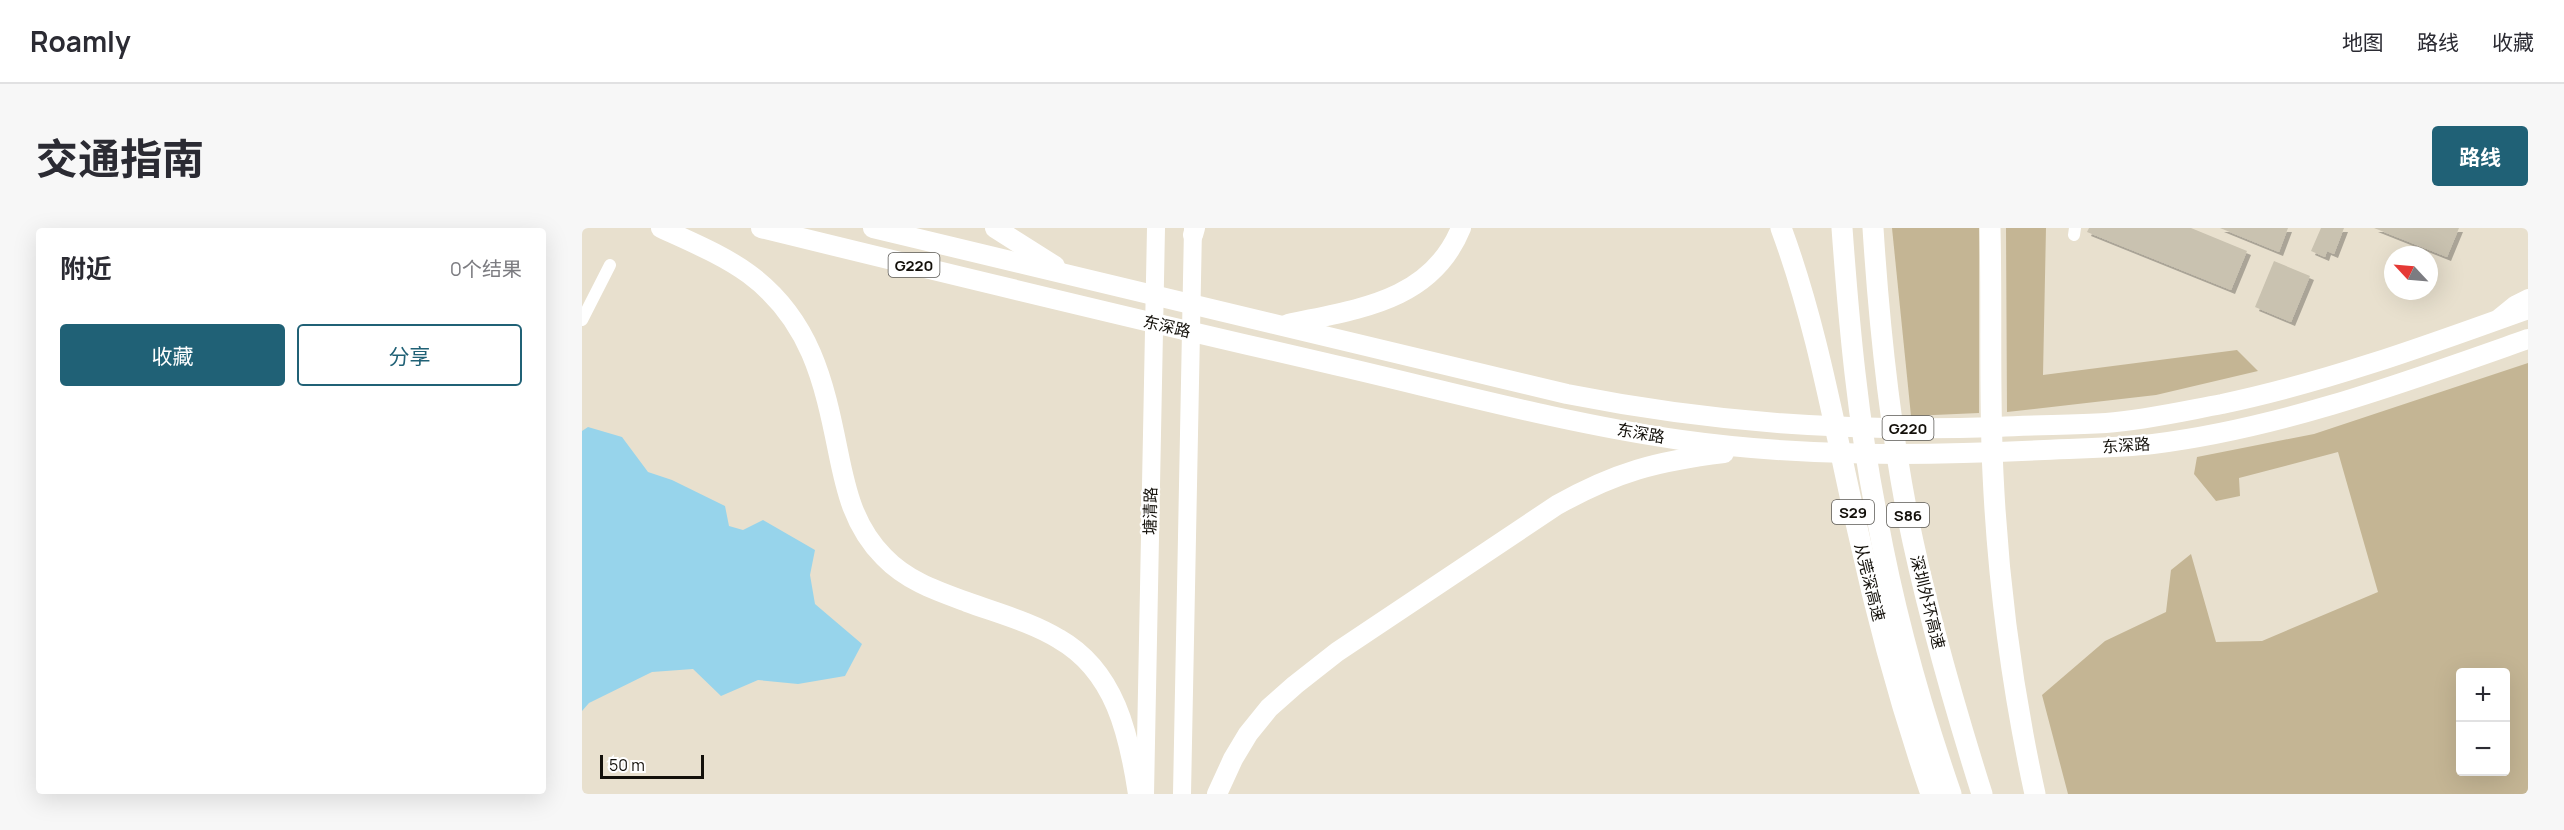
<!DOCTYPE html>
<html lang="zh">
<meta charset="utf-8">
<style>
:root{--surface:#fff;--page:#f7f7f7;--text:#2b2b33;--muted:#7c7c81;--line:#e1e1e2;--accent:#206176}
body{margin:0;font-family:Manrope,"Noto Sans SC",sans-serif;background:var(--page);color:var(--text)}
.controls{position:absolute;right:18px;bottom:18px;display:grid;overflow:hidden;border-radius:6px;box-shadow:0 6px 24px #0002}
.controls button{width:54px;height:54px;display:grid;place-items:center;padding:0;border:0;border-bottom:2px solid var(--line);background:var(--surface);color:var(--text);font:30px sans-serif}
.compass{position:absolute;left:1802px;top:18px;width:54px;height:54px;border-radius:50%;background:var(--surface);box-shadow:0 6px 24px #0002;rotate:296deg}
.scale{position:absolute;left:18px;bottom:15px;width:104px;box-sizing:border-box;padding-left:6px;border:3px solid #13100a;border-top:0;font-size:16px;line-height:21px;white-space:nowrap;color:#13100a;-webkit-text-stroke:4px #fff;paint-order:stroke}
.list{margin:0;padding:0;list-style:none}
h2{display:flex;justify-content:space-between;align-items:center;height:78px;margin:0;padding:0 24px;font-size:26px}
h2 small{font-size:20px;font-weight:400;color:var(--muted)}
.actions{display:flex;gap:12px;padding:18px 24px}
.actions a{flex:1;padding:14px 0;border:2px solid var(--accent);border-radius:6px;text-align:center;font-size:21px;color:var(--accent)}
.actions .main{background:var(--accent);color:#fff}
.map{position:relative;flex:none;width:1946px;height:566px;overflow:hidden;border-radius:6px}
header{display:flex;align-items:center;gap:36px;box-sizing:border-box;height:84px;padding:0 30px;background:var(--surface);border-bottom:2px solid var(--line)}
header strong{font-size:28px}
nav{display:flex;gap:33px;margin-inline-start:auto;font-size:21px}
.intro{display:flex;align-items:center;justify-content:space-between;box-sizing:border-box;height:144px;padding:0 36px}
h1{margin:0;font-size:42px}
.button{padding:15px 27px;border-radius:6px;background:var(--accent);color:#fff;font-size:21px;font-weight:700}
main{display:flex;gap:36px;padding:0 36px}
aside{flex:1;background:var(--surface);border-radius:6px;box-shadow:0 6px 24px #0002}
.map>svg:first-child{display:block}
</style>
<header>
<strong>Roamly</strong>
<nav><a>地图</a><a>路线</a><a>收藏</a></nav>
</header>
<div class="intro"><h1>交通指南</h1><a class="button">路线</a></div>
<main>
<aside>
<h2>附近<small>0个结果</small></h2>
<ul class="list">
</ul>
<div class="actions"><a class="main">收藏</a><a>分享</a></div>
</aside>
<div class="map">
<svg width="1946" height="566" viewBox="0 0 1946 566">
<defs>
<filter id="shadow"><feDropShadow dx="4" dy="4" stdDeviation="0" flood-color="#0004"/></filter>
</defs>
<rect width="100%" height="100%" fill="#e8e0ce"/>
<g fill="#c4b594" fill-rule="evenodd">
<polygon points="1310,0 1397,0 1397,185 1329,188"/>
<polygon points="1424,0 1464,0 1461,147 1655,122 1676,143 1574,167 1425,184"/>
<path d="M1946 135V566H1486L1460 467 1523 413 1584 384 1589 342 1609 326 1634 414 1680 413 1796 364 1756 224 1657 250 1658 268 1634 273 1612 246 1615 229 1732 206ZM1878 445H1924V544H1878Z"/>
</g>
<polygon fill="#97d4eb" points="6,199 40,209 66,244 90,252 143,278 147,298 161,302 181,292 233,322 228,347 233,376 280,416 263,448 216,456 176,452 139,468 111,441 70,444 7,475 0,483 0,203"/>
<g fill="#c9c2b0" filter="url(#shadow)">
<polygon points="1507,0 1609,0 1665,23 1649,62 1505,4"/>
<polygon points="1638,0 1706,0 1697,24"/>
<polygon points="1739,0 1762,0 1752,26 1745,23 1743,29 1729,23"/>
<polygon points="1792,0 1877,0 1865,29"/>
<polygon points="1692,33 1728,48 1709,94 1673,79"/>
</g>
<g fill="none" stroke-linecap="round" stroke-linejoin="round">
<g stroke="#fff" stroke-width="12">
<polyline points="1492,7 1493,0"/>
<polyline points="0,92 28,37"/>
</g>
<polyline stroke="#fff" stroke-width="14" points="1916,88 1932,75 1946,68"/>
<g stroke="#fff" stroke-width="18">
<polyline points="563,566 574,0"/>
<polyline points="600,566 611,0"/>
</g>
<g stroke="#fff" stroke-width="20">
<path d="M79 0C109 14 141 27 167 46 228 91 242 153 256 223 264 263 272 299 302 329 325 353 355 363 385 374 415 385 449 394 477 411 533 443 547 506 556 566"/>
<path d="M179 0C367 46 556 92 744 135 862 162 980 195 1099 212 1220 229 1341 228 1462 222 1498 220 1535 220 1571 216 1699 200 1824 154 1946 111"/>
<path d="M291 0 985 166C1131 195 1266 204 1416 199 1452 197 1488 197 1524 195 1563 192 1602 183 1640 176 1745 154 1846 117 1946 81"/>
<polyline points="413,0 473,38"/>
<polyline points="611,7 613,0"/>
<path d="M706 96C775 81 849 74 879 0"/>
<path d="M635 566 651 531 666 506 687 480 713 457 755 424 975 277C1034 244 1075 233 1142 225"/>
</g>
<g stroke="#fff" stroke-width="21">
<path d="M1199 0C1236 100 1253 204 1277 308 1296 395 1320 482 1349 566"/>
<path d="M1260 0C1267 97 1276 194 1295 289 1312 383 1338 476 1369 566"/>
<path d="M1291 0C1297 95 1307 191 1325 285 1344 380 1371 474 1400 566"/>
<path d="M1408 0C1410 82 1407 164 1411 246 1416 353 1430 461 1453 566"/>
</g>
</g>
<g text-anchor="middle" dominant-baseline="central" stroke-width="5" stroke-linejoin="round" paint-order="stroke">
<g fill="#fff" stroke="#5a5854" stroke-width="1.5">
<rect x="306.5" y="25" width="51" height="24" rx="4.5"/>
<rect x="1300.5" y="188" width="51" height="24" rx="4.5"/>
<rect x="1250" y="272" width="42" height="24" rx="4.5"/>
<rect x="1305" y="275" width="42" height="24" rx="4.5"/>
</g>
<g font-size="15" font-weight="bold" fill="#13100a">
<text x="332" y="37">G220</text>
<text x="1326" y="200">G220</text>
<text x="1271" y="284">S29</text>
<text x="1326" y="287">S86</text>
</g>
<g font-size="16" fill="#13100a" stroke="#fff">
<text transform="translate(585 98) rotate(13)">东深路</text>
<text transform="translate(1059 205) rotate(10)">东深路</text>
<text transform="translate(1544 217) rotate(-4)">东深路</text>
<text transform="translate(568 283) rotate(-89)">塘清路</text>
<text transform="translate(1288 354) rotate(76)">从莞深高速</text>
<text transform="translate(1346 374) rotate(76)">深圳外环高速</text>
</g>
</g>
</svg>
<div class="controls">
<button>+</button>
<button>−</button>
</div>
<svg class="compass" viewBox="-18 -18 36 36"><path d="M0-13l5 13h-10z" fill="#e53935"/><path d="M0 13l5-13h-10z" fill="#7c7c81"/></svg>
<div class="scale">50 m</div>
</div>
</main>
